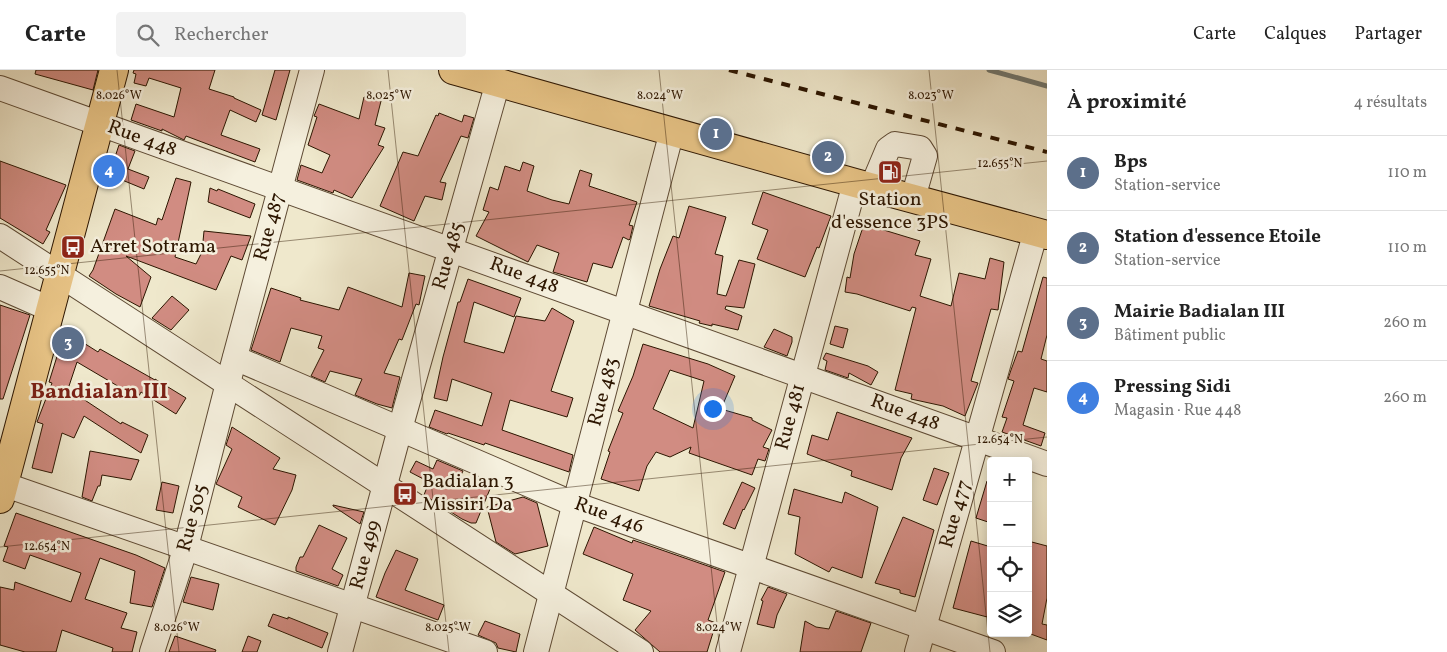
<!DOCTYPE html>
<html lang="fr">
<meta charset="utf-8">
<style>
:root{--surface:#fff;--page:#f2f2f2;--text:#222;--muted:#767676;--line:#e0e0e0;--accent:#d93025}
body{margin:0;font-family:Vollkorn,serif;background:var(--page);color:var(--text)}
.controls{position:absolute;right:15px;bottom:15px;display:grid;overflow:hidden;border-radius:5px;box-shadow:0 2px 12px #0003}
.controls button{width:45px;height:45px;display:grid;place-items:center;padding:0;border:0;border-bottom:1px solid var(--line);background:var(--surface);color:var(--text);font:25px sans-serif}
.you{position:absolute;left:712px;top:338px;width:18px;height:18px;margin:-12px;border:4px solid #fff;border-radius:50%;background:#1a73e8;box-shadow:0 0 0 8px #1a73e833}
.badge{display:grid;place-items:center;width:32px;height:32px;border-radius:50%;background:var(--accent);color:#fff;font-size:16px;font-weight:700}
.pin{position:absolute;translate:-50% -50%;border:2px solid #fff;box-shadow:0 1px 5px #0006}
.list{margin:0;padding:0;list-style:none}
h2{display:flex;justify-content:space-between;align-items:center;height:65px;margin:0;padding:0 20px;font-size:21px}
h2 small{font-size:16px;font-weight:400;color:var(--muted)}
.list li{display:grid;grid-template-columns:32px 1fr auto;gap:15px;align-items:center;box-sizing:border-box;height:75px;padding:0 20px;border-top:1px solid var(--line)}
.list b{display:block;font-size:19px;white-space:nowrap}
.list p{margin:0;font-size:16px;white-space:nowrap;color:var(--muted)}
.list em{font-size:16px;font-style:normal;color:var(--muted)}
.icon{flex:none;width:28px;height:28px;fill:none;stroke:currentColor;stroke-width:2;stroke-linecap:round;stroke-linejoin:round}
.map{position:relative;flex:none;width:1047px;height:582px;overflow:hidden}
header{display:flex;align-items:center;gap:30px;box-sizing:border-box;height:70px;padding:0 25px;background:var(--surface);border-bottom:1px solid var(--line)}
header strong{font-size:24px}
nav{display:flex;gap:28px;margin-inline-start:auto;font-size:18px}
.search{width:350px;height:45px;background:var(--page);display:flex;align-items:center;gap:12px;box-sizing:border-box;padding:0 18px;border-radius:5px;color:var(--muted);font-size:19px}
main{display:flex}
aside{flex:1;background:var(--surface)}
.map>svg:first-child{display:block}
</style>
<header>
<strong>Carte</strong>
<div class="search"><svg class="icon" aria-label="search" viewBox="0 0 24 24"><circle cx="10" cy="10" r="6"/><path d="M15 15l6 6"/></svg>Rechercher</div>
<nav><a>Carte</a><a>Calques</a><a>Partager</a></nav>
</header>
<main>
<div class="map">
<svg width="1047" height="582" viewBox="0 0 1047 582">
<rect width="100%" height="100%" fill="#efe8cc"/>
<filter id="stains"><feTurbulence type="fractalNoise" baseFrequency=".004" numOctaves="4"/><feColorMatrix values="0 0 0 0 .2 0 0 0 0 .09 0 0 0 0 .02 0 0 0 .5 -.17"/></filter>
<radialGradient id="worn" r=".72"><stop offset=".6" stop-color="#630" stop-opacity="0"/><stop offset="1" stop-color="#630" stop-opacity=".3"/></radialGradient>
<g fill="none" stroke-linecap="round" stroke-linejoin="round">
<polyline stroke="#717a74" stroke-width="5" points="989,0 1047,16"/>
</g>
<g fill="#d18c82" stroke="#2d1601" fill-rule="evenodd">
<polygon points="36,0 98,0 93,20 35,4"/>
<polygon points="134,0 215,0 209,19 234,27 234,28 261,40 256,52 230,40 221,65 260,79 255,92 186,66 184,70 162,59 162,61 131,50 136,34 174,47 181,18 149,8 146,16 134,13 136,4 133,3"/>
<polygon points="275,0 290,0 276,50 262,45"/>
<polygon points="364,27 381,31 375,55 385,58 378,75 384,77 352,128 334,120 333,123 297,110 301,95 322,103 330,85 308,75 317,47 314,46 319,34 359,49"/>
<polygon points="439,43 462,52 464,45 474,48 468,68 461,66 440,112 446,113 442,130 425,126 414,151 380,136 403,82 418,86 436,45 438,46"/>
<polygon points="119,75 135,81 128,99 149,107 144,119 110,105 114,90"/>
<polygon points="0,91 66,115 46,160 50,162 43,174 0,148"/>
<polygon points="523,92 534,96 527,121 552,130 569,134 580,100 592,104 589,116 637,132 629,155 633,156 630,169 629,170 623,167 612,198 593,193 587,212 553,202 559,183 537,175 528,192 476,166 489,142 483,140 490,117 498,120 505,96 520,101"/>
<polygon points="176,108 191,112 175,187 196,194 202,182 204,161 251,166 242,190 231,186 216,220 126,186 151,207 140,237 116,224 89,206 93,200 115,139 156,155 158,148 162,150"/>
<polygon points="210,118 217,121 218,119 255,134 250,148 208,132"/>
<polygon points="763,122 831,146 819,178 817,177 805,207 757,189 768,160 752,154"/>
<polygon points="689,136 726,147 715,184 723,186 717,224 726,226 739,190 755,194 744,238 726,236 725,239 742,246 738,260 712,254 712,256 699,253 700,251 649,236 660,199 673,166 679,168"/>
<polygon points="864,154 920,171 915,185 931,189 920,226 951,236 959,203 985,209 990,188 1004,192 998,240 991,239 971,311 978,313 965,346 943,336 911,329 912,324 895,320 916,238 912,237 910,241 857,224 845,222 847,207 850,208 854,184"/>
<polygon points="409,203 425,206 419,235 416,234 402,270 399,269 384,303 400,307 392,338 377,334 355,325 362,309 330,301 325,312 311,306 324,280 318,278 322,266 291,258 280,292 251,280 271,218 301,228 300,230 339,240 348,217 402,237"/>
<polygon points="1043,207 1047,208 1047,265 1041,289 1047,291 1047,322 1034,318 1023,355 1045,363 1041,376 1002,362 1007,348 1002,347 1014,311 1008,309 1011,300 1018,281 1022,282"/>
<polygon points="468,209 521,228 514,247 474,232 464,272 504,283 516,246 545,251 552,238 574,251 551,321 573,328 567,347 510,330 502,360 573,385 569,402 485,373 484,375 448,363 447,364 429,357 435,340 482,356 492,323 452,309 447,331 434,328 443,287 458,232 460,232"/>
<polygon points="172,226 189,240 171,260 152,248"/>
<polygon points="0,235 30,245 3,329 0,329"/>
<polygon points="835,256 848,259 843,278 830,274"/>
<polygon points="774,259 792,267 792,272 787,286 764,277"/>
<polygon points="68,263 98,282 100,279 155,310 155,309 186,328 176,344 141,322 138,328 77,292 68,319 121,354 122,352 148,365 141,383 84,346 74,368 62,363 52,403 32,398 43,354 37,352 52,313 49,312 59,280 58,279"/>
<path d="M643 274 708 294 735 306 721 339 752 348V350L772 360 763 377 769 379 765 391 758 389 752 405 689 383 691 377 670 387 656 382 647 396 639 421 601 409 610 382 608 381 623 343 618 341 633 306ZM670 300 704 311 693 358 653 339Z"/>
<polygon points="826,283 868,296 878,302 871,315 849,303 848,308 825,300 827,291 823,289"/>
<polygon points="837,342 912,368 901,388 892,420 851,406 852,401 807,384 812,365 828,370"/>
<polygon points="232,357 280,388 273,399 296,405 292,420 275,455 238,437 242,427 216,414 232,379 226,375"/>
<polygon points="90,381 139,390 131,410 102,405 100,416 98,416 92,431 82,427"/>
<polygon points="437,390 463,401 460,407 490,419 476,453 471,453 462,449 424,425 429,412 410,402 416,391 433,399"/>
<polygon points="934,398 949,403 937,435 923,430"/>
<polygon points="987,411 991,412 991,453 976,448"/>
<polygon points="162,412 179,416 173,443 156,440"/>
<polygon points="742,412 755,418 744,440 743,439 735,459 723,454"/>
<polygon points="794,419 842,433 845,422 878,437 862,508 832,497 829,502 795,484 800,447 788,444"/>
<polygon points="523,427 537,433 548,476 515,484 496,472 487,437"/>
<polygon points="333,435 364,442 360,454 333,436"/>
<polygon points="16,443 136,485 165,498 152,537 130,533 135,501 100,488 85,529 127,543 121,558 137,562 132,582 112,582 113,578 62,560 56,582 25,582 0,575 0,517 14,520 15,512 71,532 81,503 30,485 25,499 3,491 8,477 4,476"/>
<polygon points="903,447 934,460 915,527 900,523 900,520 875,513"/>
<polygon points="319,455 347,468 332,499 343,505 338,516 296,501 296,497 300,487 303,487"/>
<polygon points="594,457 632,473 633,470 725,502 708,550 716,553 707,582 660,582 635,560 651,541 623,530 633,504 583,484"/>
<polygon points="971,471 991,477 991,548 953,538"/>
<polygon points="1028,471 1047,476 1047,528 1042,554 1047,555 1047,570 1028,563"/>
<polygon points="396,480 418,489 405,520 444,535 438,550 376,527 385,503"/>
<polygon points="191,507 219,514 213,540 183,532"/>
<polygon points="768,517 787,524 777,545 774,558 757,554 763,531 761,530"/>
<polygon points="836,541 871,553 861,582 800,582 805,551 816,557 829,559"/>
<polygon points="273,544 288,549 288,547 328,563 322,578 268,556"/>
<polygon points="485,551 520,564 516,582 498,578 496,573 478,565"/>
<polygon points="175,566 216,580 215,582 169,582"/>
<polygon points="248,566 261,571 257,582 242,582"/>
</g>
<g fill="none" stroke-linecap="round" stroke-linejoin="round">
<defs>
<g id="minor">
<polyline points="0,18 1047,394"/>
<polyline points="872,117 888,79 895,74 920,78 925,86 913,128"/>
<polyline points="0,166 641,582"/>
<polyline points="0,217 50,239"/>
<polyline points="235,288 574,434 993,582"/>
<polyline points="0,413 485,582"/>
<polyline points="152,582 186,477 228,313 312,0"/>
<polyline points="340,582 400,359 498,12"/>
<polyline points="536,582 672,61"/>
<polyline points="728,582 855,113"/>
<polyline points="917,582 1036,161"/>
</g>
<g id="major">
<polyline points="453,0 855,113 1047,165"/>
<polyline points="0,429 114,0"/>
</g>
</defs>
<use href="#minor" stroke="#5e4a34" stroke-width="26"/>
<use href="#major" stroke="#2d1601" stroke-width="30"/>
<use href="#minor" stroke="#f5f0de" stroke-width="24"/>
<use href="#major" stroke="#e8c486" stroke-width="28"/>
<polyline stroke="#2d1601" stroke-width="4" stroke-dasharray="9 9" stroke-linecap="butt" points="729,0 1047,82"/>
</g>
<path fill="none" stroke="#2d1601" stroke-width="1" stroke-opacity="0.45" d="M117 0 179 582M388 0 449 582M659 0 720 582M929 0 990 582M0 201 1047 91M0 477 1047 367"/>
<defs>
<symbol id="fuel-square" viewBox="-11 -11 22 22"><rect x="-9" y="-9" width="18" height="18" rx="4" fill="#8f2418" stroke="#f5f0de"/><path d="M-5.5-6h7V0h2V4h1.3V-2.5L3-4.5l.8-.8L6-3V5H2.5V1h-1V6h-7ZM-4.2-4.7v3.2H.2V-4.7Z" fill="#fff"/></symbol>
<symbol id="bus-square" viewBox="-11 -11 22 22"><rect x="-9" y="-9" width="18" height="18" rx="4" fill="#8f2418" stroke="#f5f0de"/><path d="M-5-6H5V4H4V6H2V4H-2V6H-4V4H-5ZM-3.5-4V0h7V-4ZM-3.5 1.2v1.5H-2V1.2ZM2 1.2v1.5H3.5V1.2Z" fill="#fff"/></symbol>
</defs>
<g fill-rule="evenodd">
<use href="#fuel-square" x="876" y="88" width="28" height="28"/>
<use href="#bus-square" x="59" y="163" width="28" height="28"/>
<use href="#bus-square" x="391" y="410" width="28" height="28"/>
</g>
<g text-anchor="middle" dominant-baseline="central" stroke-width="5" stroke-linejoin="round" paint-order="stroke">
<g font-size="20" fill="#2d1601" stroke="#f5f0de">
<text transform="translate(142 69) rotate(20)">Rue 448</text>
<text transform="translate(270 157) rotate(-75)">Rue 487</text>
<text transform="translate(449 186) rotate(-74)">Rue 485</text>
<text transform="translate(524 206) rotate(20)">Rue 448</text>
<text transform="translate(604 322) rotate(-75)">Rue 483</text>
<text transform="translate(905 343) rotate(20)">Rue 448</text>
<text transform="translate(791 347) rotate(-75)">Rue 481</text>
<text transform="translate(956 444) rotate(-74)">Rue 477</text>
<text transform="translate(609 446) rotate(20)">Rue 446</text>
<text transform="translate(193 448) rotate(-75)">Rue 505</text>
<text transform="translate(366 485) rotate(-75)">Rue 499</text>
</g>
<g font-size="20" fill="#2d1601" stroke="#f5f0de" text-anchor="start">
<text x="890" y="130" text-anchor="middle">Station<tspan x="890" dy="23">d'essence 3PS</tspan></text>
<text x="90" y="177">Arret Sotrama</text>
<text x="422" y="412">Badialan 3<tspan x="422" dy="23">Missiri Da</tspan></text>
</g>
<g font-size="22" font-weight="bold" fill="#7a1f14" stroke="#f5f0de">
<text x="99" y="322">Bandialan III</text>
</g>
</g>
<g font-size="12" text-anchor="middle" fill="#2d1601" stroke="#f5f0de" stroke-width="5" stroke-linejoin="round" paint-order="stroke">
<text x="119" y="29">8.026°W</text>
<text x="389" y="29">8.025°W</text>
<text x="660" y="29">8.024°W</text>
<text x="931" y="29">8.023°W</text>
<text x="1000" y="97">12.655°N</text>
<text x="47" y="204">12.655°N</text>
<text x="1000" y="373">12.654°N</text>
<text x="47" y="480">12.654°N</text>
<text x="177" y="561">8.026°W</text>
<text x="448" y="561">8.025°W</text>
<text x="719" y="561">8.024°W</text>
</g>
<rect width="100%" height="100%" filter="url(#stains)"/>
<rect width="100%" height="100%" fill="url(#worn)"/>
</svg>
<div class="controls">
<button>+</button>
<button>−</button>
<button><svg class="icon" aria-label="locate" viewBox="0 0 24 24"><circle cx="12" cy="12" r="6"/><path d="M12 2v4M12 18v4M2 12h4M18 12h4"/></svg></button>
<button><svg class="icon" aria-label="layers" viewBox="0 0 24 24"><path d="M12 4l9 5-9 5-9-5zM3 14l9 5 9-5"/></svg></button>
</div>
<div class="you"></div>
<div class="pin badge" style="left:716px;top:64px;background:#5c6f8a">1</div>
<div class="pin badge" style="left:828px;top:87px;background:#5c6f8a">2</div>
<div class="pin badge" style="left:68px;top:273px;background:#5c6f8a">3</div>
<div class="pin badge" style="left:109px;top:101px;background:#3f7fe0">4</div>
</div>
<aside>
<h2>À proximité<small>4 résultats</small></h2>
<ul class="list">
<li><span class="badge" style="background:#5c6f8a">1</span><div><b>Bps</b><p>Station-service</p></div><em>110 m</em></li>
<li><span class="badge" style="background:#5c6f8a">2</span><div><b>Station d'essence Etoile</b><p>Station-service</p></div><em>110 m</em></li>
<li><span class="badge" style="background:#5c6f8a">3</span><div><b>Mairie Badialan III</b><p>Bâtiment public</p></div><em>260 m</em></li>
<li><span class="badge" style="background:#3f7fe0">4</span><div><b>Pressing Sidi</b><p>Magasin · Rue 448</p></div><em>260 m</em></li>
</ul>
</aside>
</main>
